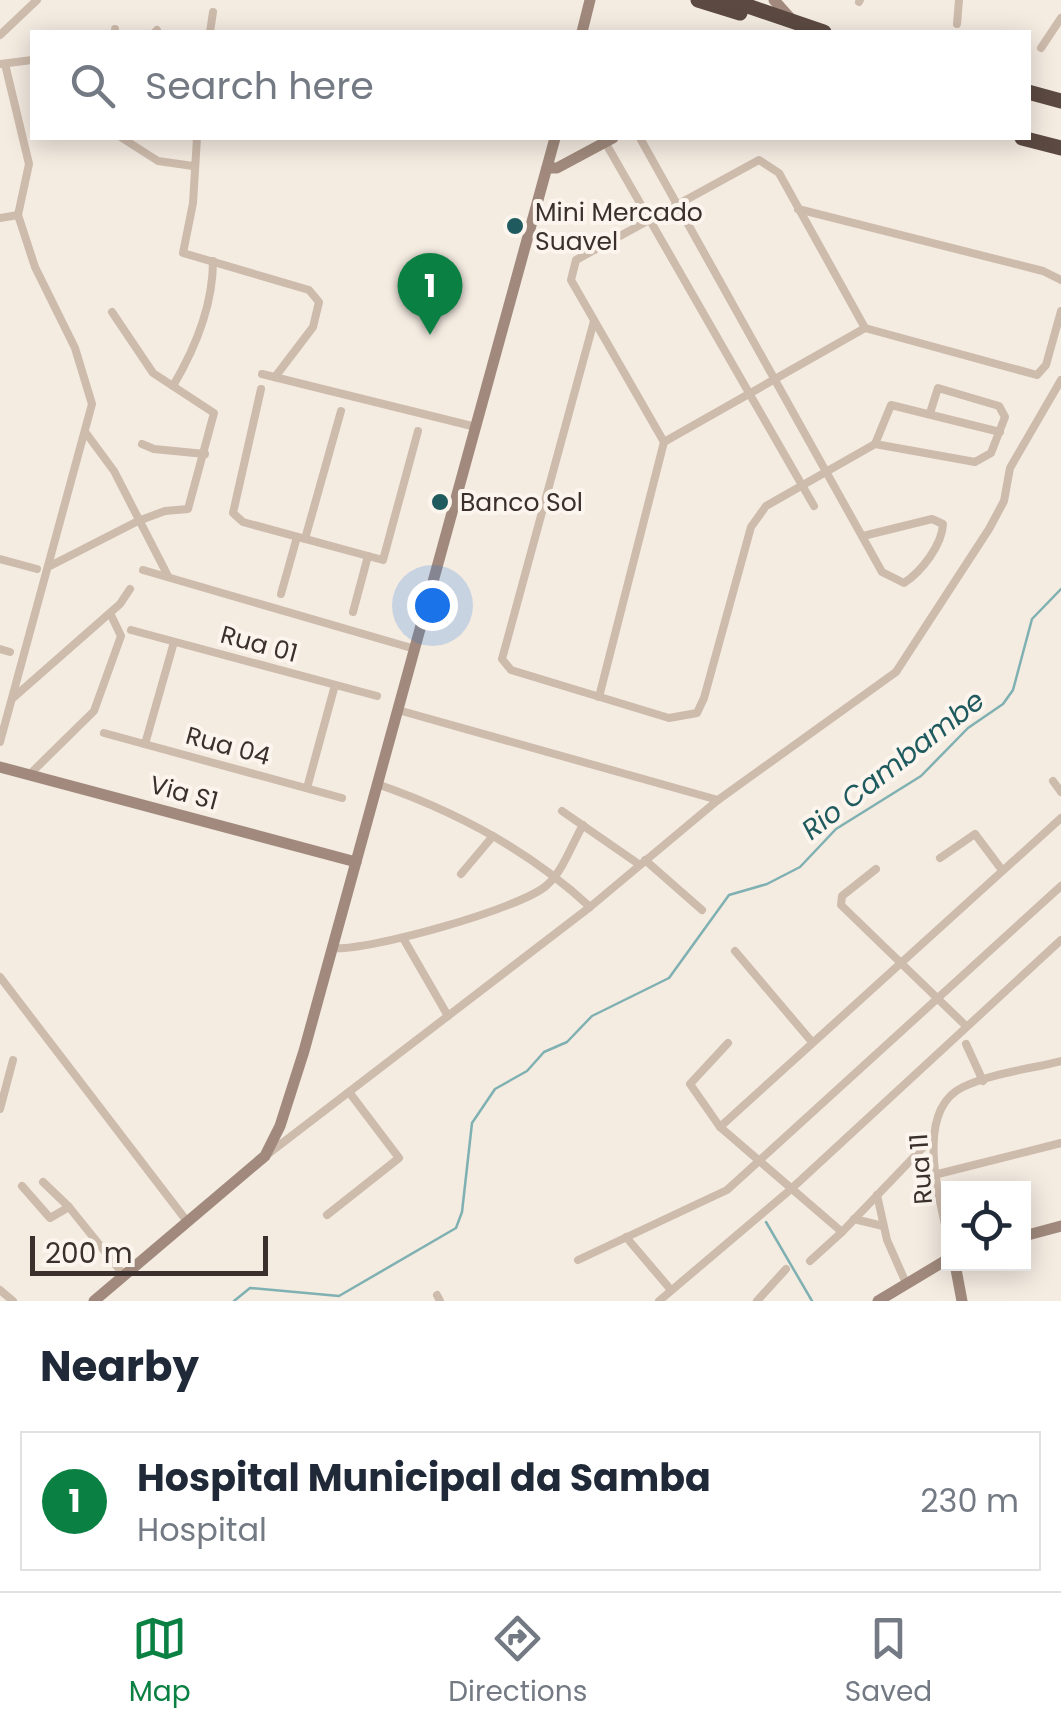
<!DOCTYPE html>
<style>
:root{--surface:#fff;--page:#f6f6f7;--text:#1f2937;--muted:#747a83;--line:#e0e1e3;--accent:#0b8043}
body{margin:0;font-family:Poppins,sans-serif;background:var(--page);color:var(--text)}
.controls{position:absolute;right:30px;bottom:30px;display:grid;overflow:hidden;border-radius:0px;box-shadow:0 5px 25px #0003}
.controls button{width:90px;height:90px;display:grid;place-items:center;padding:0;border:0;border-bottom:2px solid var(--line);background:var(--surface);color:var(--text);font:50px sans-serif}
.scale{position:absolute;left:30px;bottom:25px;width:238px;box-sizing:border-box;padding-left:10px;border:5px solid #3b302b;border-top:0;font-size:28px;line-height:35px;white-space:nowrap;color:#3b302b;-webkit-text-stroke:8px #fbf5ee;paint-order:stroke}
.you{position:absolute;left:432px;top:605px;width:35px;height:35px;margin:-25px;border:8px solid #fff;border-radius:50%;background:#1a73e8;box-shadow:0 0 0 15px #1a73e833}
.badge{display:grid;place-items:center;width:65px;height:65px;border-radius:50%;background:var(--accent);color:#fff;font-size:32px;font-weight:700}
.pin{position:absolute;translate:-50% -82px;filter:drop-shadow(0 2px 5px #0008)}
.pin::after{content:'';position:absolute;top:52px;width:35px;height:30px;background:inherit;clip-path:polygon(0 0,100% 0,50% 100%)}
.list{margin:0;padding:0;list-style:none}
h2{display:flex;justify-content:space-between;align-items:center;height:130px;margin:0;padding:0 40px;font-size:42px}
h2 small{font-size:32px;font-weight:400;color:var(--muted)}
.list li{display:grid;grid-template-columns:65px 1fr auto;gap:30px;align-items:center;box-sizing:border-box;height:140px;margin:0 20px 20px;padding:0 20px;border:2px solid var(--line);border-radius:0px}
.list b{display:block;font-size:38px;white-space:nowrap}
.list p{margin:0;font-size:32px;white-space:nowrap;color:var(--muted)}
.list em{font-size:32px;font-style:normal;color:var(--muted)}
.icon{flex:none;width:55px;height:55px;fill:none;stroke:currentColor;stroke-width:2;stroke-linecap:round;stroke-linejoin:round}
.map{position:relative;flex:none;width:1061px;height:1301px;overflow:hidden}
.search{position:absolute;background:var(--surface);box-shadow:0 5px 25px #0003;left:30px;right:30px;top:30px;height:110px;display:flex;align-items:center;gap:25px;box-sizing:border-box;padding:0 35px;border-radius:0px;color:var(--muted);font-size:38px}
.sheet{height:290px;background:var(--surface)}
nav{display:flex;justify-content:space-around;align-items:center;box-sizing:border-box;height:140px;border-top:2px solid var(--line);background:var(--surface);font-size:28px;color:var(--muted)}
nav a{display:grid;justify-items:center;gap:5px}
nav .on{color:var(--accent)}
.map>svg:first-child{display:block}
</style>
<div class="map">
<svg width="1061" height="1301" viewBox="0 0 1061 1301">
<rect width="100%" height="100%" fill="#f4ebe1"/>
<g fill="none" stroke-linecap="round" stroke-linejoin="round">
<g stroke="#7fb0b2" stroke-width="2.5">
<polyline points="766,1222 812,1301"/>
<polyline points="234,1301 250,1288 339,1296 456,1228 462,1212 472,1123 495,1089 527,1071 544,1052 567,1042 592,1016 669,978 729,895 767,884 800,867 836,829 921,776 968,728 1003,704 1013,690 1032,619 1061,589"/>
</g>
<g stroke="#cdbbac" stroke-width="8">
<polyline points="859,2 860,0"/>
<polyline points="957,24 959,0"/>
<polyline points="115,32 115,29"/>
<polyline points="155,32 157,30"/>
<polyline points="210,32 213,12"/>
<polyline points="0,35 37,0"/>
<polyline points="1041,48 1061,18"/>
<polyline points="0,64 32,60"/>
<polyline points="5,64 29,164 18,215"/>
<polyline points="122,138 158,161 193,166"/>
<polyline points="197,138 193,203 183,253 309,290 319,302 313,327 275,377"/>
<path d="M640 138 882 572 904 583C922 571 942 545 943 524L932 519 863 536"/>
<polyline points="605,142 814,506"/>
<polyline points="798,209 1043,271 1061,280"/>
<polyline points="0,218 18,215 35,267 75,348 92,404 0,742"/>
<polyline points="594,321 502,659 511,670 669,718 697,713 704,698 751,527 766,506 875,444 975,462 991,453 1005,417 999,406 938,388 930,413"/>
<polyline points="262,374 476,427"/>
<path d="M173 386C196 347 213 305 213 261"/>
<polyline points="261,389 233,513 243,522 368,556 383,560 418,431"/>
<polyline points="86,433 114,471 168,576"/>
<polyline points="664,442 865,328"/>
<polyline points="142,444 154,449 205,454"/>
<polyline points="875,444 891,405 1000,432"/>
<polyline points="305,539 341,411"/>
<polyline points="0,559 37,569"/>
<polyline points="48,567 138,521 165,511 188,509 214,413 153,373 112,312"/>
<polyline points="143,570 415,649"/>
<polyline points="281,594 297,537"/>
<polyline points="353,612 368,556"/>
<polyline points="131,630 377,696"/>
<polyline points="0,649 10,652"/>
<polyline points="599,697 664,442 571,280 576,260 759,160 779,173 865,328 1037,375 1046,365 1061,311"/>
<polyline points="13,698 120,604 130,589"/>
<polyline points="398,710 718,800"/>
<polyline points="104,733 342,798"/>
<polyline points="145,744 174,642"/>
<polyline points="29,775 94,711 121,636 110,613"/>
<polyline points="1053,781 1061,792"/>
<path d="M377 784C455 811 530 851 590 907"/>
<polyline points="307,788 335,685"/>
<polyline points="562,811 640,865"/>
<polyline points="940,858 975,834 1002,870"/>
<polyline points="645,860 702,910"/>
<polyline points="876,869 842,896 841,905 966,1026"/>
<polyline points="461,874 493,836"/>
<polyline points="403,938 448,1016"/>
<path d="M332 948C366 952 523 908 547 885 563 871 572 844 583 825"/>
<polyline points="735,951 812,1042"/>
<polyline points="0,977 186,1220"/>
<polyline points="728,1043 690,1084 720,1127 842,1232 810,1261"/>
<polyline points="966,1044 983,1081"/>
<polyline points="0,1109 13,1060"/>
<polyline points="720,1127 1061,818"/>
<polyline points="268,1154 590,907 718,800 896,672 989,529 1004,501 1010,468 1061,380"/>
<polyline points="938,1174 1061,1143"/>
<polyline points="43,1182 69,1207 123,1274"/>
<polyline points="22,1186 50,1218 69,1207"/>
<polyline points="877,1195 887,1240 906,1283"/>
<polyline points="327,1215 399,1158 349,1092"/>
<polyline points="854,1219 883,1226"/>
<polyline points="842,1232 934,1136"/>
<polyline points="626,1237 671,1290"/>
<path d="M948 1239C940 1198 913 1111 963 1087 992 1073 1030 1069 1061 1061"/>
<polyline points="578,1260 727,1190 1061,886"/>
<polyline points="0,1290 13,1301"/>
<polyline points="437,1295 440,1301"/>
<polyline points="659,1301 790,1190 1061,940"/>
<polyline points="757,1301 786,1269"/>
</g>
<g stroke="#a18a7d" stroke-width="11">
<polyline points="774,0 791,19"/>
<polyline points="582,32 590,0"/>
<polyline points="547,168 557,168 613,138"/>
<polyline points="0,767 356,862"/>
<polyline points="1024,1236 1061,1226"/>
<polyline points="955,1264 962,1301"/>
<polyline points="94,1301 265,1156 280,1126 304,1051 555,138"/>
<polyline points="878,1301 948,1259"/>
</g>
<g stroke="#5c4a42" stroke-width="15">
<polyline points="698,0 740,13"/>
<polyline points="730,0 824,32"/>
<polyline points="1028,92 1061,101"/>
<polyline points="1022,138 1061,148"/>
</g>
</g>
<g fill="#1f5a5e" stroke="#fbf5ee" stroke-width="4">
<circle cx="515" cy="226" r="10"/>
<circle cx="440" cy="502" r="10"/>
</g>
<g text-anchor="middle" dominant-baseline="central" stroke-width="8" stroke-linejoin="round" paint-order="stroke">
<g font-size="25" fill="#3b302b" stroke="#fbf5ee" text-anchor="start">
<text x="535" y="212">Mini Mercado<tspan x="535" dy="29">Suavel</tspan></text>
<text x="460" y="502">Banco Sol</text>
</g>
<g font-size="25" fill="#3b302b" stroke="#fbf5ee">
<text transform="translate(259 644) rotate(15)">Rua 01</text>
<text transform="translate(228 746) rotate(15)">Rua 04</text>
<text transform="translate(184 793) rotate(15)">Via S1</text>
<text transform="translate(921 1169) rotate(-94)">Rua 11</text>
</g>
<g font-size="28" font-style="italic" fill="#1f5a5e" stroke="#fbf5ee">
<text transform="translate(893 765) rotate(-38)">Rio Cambambe</text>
</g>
</g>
</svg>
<div class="controls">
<button><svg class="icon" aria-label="locate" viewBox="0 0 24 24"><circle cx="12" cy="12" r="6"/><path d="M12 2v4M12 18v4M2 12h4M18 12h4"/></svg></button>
</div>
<div class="scale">200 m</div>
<div class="you"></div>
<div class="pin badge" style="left:430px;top:335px">1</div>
<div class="search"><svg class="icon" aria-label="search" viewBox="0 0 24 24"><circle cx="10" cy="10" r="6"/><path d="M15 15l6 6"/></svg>Search here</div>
</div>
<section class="sheet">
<h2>Nearby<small></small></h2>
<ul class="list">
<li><span class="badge">1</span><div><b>Hospital Municipal da Samba</b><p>Hospital</p></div><em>230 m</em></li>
</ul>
</section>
<nav>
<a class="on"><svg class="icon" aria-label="map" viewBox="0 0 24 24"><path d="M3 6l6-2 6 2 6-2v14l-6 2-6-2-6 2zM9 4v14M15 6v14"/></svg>Map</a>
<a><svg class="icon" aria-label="directions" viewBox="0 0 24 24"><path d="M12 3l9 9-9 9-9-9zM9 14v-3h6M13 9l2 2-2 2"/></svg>Directions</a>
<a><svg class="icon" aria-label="saved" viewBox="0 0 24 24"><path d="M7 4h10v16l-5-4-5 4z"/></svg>Saved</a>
</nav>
